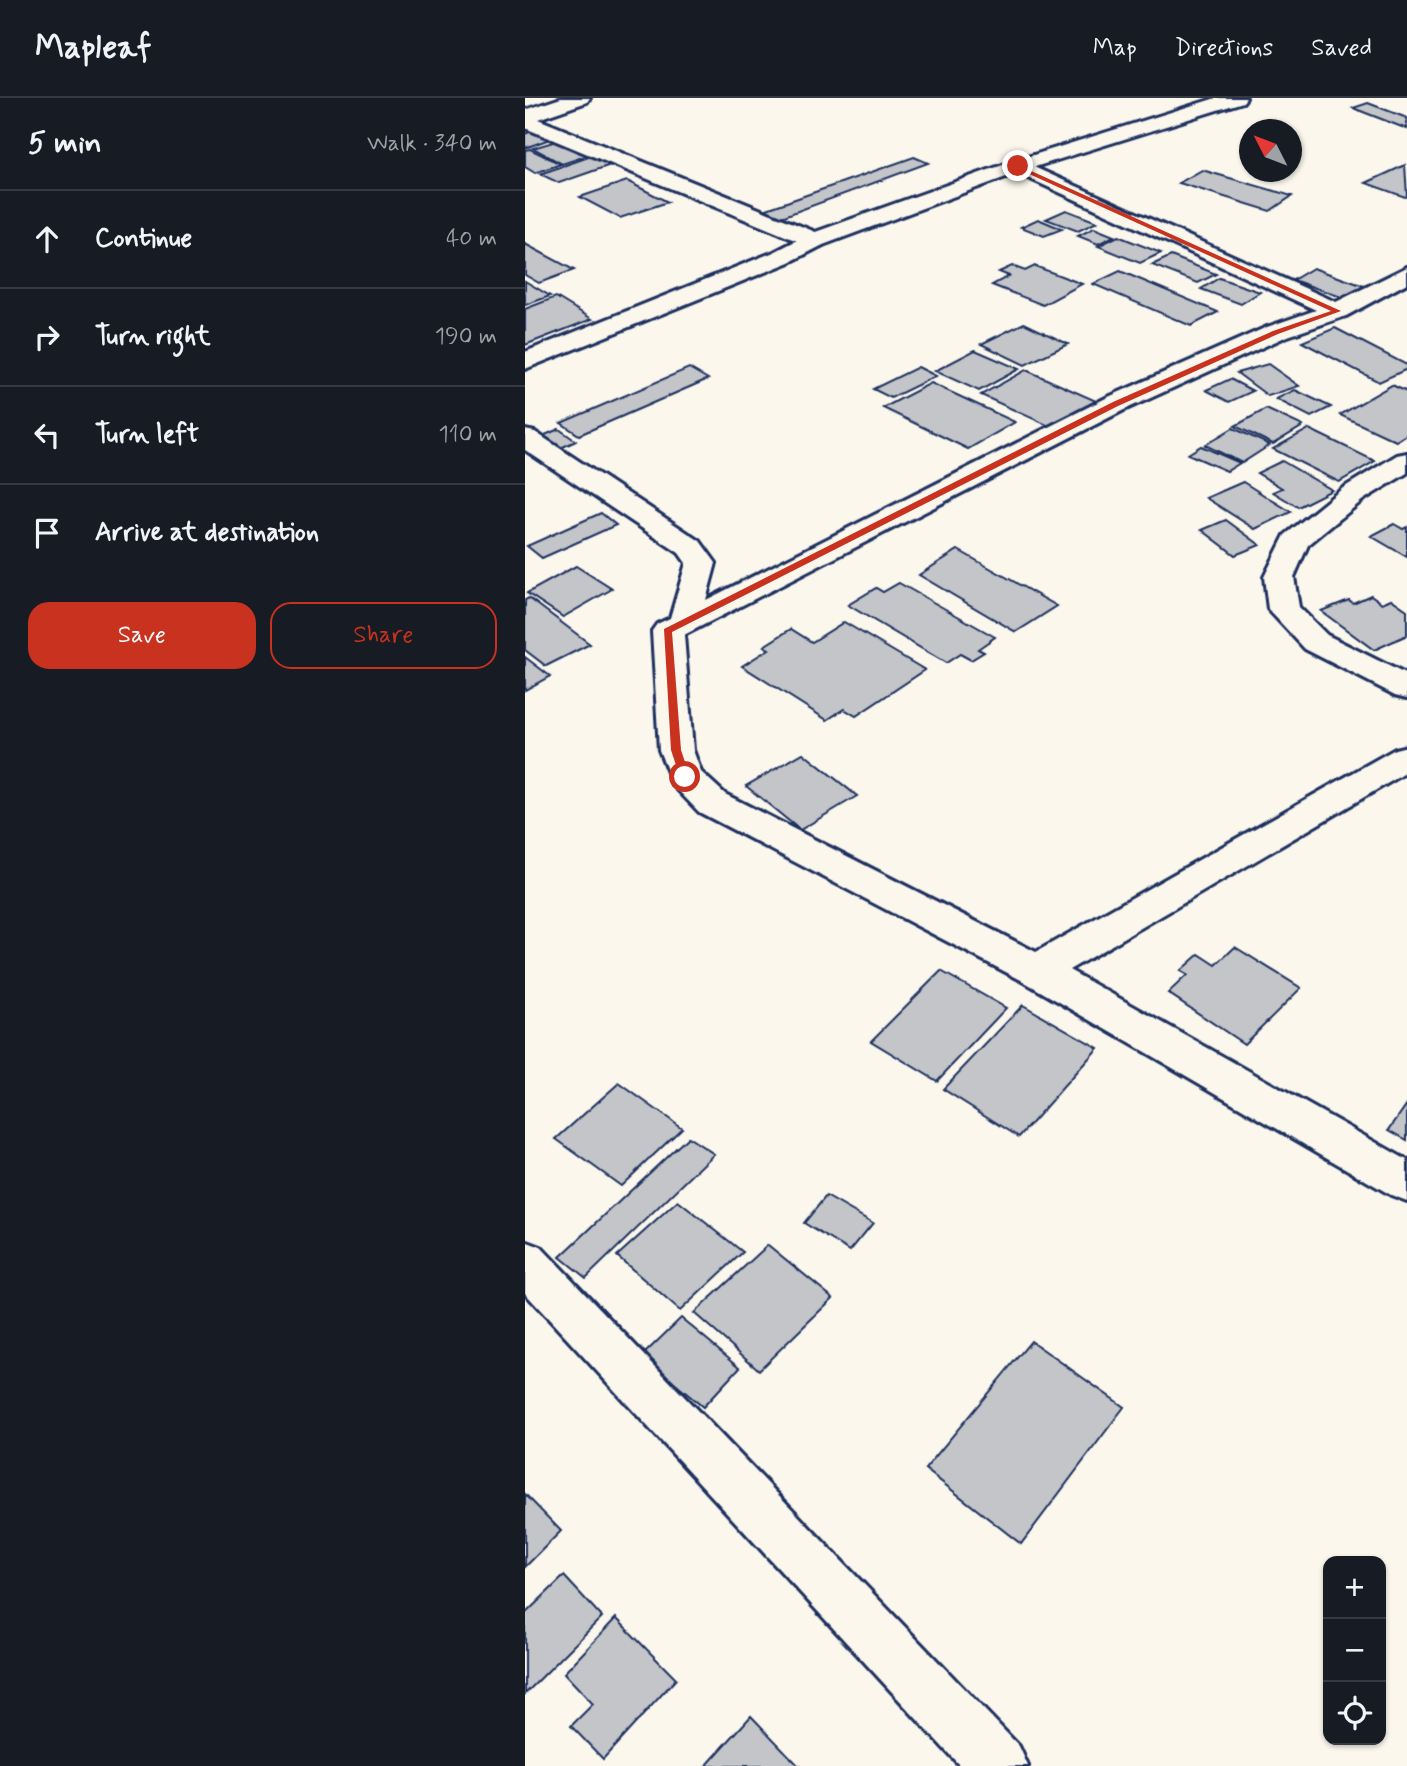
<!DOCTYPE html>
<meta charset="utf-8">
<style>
:root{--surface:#171b24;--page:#242831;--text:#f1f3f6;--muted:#9ea1a6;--line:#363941;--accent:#c8321e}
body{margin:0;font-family:Mynerve,sans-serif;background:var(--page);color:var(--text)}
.controls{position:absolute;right:21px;bottom:21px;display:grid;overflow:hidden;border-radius:14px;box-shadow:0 2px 5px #0004}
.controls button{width:63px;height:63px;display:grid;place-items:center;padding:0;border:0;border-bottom:2px solid var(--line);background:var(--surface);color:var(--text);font:35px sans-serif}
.compass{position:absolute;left:714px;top:21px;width:63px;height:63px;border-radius:50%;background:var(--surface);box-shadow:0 2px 5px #0004;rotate:312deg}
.stop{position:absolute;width:21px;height:21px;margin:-16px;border:5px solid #c8321e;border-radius:50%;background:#fff}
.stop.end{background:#c8321e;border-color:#fff;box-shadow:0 2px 7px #0008}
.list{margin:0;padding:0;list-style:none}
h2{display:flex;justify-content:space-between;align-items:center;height:91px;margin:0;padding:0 28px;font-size:30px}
h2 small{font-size:23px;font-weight:400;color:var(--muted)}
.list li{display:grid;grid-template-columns:46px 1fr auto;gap:21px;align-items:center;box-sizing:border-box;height:98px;padding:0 28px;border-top:2px solid var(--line)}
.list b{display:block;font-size:26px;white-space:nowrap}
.list em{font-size:23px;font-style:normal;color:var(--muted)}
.actions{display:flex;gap:14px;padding:21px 28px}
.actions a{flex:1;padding:16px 0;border:2px solid var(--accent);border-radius:21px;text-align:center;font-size:24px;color:var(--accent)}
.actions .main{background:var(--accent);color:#fff}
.icon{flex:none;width:38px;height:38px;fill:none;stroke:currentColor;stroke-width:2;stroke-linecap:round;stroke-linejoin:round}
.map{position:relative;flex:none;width:882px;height:1668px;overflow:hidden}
header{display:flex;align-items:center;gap:42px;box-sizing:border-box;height:98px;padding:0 35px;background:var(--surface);border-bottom:2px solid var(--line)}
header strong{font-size:33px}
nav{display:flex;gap:38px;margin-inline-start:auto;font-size:24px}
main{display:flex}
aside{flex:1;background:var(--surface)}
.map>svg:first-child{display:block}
</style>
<header>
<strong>Mapleaf</strong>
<nav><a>Map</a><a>Directions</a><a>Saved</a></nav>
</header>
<main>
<aside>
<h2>5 min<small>Walk · 340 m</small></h2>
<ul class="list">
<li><svg class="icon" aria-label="ahead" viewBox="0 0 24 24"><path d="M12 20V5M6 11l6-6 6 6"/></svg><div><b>Continue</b></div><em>40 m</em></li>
<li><svg class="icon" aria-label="right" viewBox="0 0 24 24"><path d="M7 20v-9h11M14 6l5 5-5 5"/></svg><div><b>Turn right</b></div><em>190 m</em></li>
<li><svg class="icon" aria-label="left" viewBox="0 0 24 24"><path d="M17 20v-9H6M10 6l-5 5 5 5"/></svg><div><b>Turn left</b></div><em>110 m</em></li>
<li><svg class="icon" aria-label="arrive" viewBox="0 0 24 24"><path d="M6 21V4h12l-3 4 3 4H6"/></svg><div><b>Arrive at destination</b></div></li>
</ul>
<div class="actions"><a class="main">Save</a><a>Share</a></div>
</aside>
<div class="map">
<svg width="882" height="1668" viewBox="0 0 882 1668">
<rect width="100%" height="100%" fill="#fbf7ec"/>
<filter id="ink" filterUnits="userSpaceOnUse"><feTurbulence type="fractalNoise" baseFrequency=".0143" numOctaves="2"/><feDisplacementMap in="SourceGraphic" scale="14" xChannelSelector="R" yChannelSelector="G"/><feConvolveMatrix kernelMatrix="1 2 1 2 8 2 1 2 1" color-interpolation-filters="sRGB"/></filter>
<g filter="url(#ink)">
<g fill="#c3c5c9" stroke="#1b2f5e" stroke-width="2">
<polygon points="843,5 882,20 882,31 828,10"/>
<polygon points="7,33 25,41 0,50 0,36"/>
<polygon points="38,41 67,56 37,66 8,50"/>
<polygon points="5,51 36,66 10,75 0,69 0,52"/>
<polygon points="75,55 94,64 34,85 15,76"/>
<polygon points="389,59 403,65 254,120 239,112"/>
<polygon points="880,67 882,98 880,99 841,85"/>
<polygon points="677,72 767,98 745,113 654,85"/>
<polygon points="102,83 143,104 95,120 55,99"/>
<polygon points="541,112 572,124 553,133 521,121"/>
<polygon points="513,121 537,131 519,138 496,129"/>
<polygon points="569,130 589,138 573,146 553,138"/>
<polygon points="593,138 636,155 615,165 573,148"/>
<polygon points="0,146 49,172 14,185 0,177"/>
<polygon points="646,158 691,176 673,185 627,167"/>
<polygon points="487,168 500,173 510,168 557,186 518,207 467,187 484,178 474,174"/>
<polygon points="788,170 839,188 819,200 768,182"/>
<polygon points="595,173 693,214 666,228 568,186"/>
<polygon points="694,180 735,194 716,206 676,191"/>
<polygon points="0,183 25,198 0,207"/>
<polygon points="31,199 67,221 0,247 0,211"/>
<polygon points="499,225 543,246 500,267 456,246"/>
<polygon points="810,230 882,267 882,271 854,284 777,244"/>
<polygon points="450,252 494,271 454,293 410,273"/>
<polygon points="743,266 774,288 743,298 712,275"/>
<polygon points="393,269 411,278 366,300 348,291"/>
<polygon points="164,270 183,281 54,337 36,325"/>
<polygon points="501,272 578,306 533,332 456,297"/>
<polygon points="705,281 728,293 704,304 681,292"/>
<polygon points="406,285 490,324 443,351 358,310"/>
<polygon points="867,287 882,294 882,336 871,343 815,317"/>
<polygon points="770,292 806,309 786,319 751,301"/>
<polygon points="741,311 778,328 748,346 710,328"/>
<polygon points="708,330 745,347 717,365 680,347"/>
<polygon points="34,331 51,343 31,352 13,340"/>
<polygon points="784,331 850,363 814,384 748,351"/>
<polygon points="676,348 715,365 702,373 663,356"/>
<polygon points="757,363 807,392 773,409 748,394 757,390 732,375"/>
<polygon points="718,384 766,414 730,431 681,400"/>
<polygon points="76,415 91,427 17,460 2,448"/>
<polygon points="701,422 735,447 710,457 677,432"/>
<polygon points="869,426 878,431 882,429 882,459 846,438"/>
<polygon points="433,452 532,508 491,534 394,477"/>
<polygon points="51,468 87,491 38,519 2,495"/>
<polygon points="374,485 470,539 453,551 459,554 446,562 435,556 421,565 323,507 351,490 358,494"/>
<polygon points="846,497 857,505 866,501 882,512 882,537 849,552 796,513 824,502 828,505"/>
<polygon points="4,500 65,546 21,568 0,552 0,502"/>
<polygon points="319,524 400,572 331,618 319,611 302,622 217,568 244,551 239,548 266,531 287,544"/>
<polygon points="0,559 25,578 0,592"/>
<polygon points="278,655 332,698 275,732 221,688"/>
<polygon points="710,849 776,890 719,946 643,895 662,877 655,873 674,856 691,867"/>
<polygon points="416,873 481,910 412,983 346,943"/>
<polygon points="498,907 573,950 494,1039 418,991"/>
<polygon points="94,985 157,1030 96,1088 31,1041"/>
<polygon points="882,1006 882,1042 864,1032"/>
<polygon points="163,1039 189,1056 61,1180 35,1159"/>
<polygon points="301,1098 348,1125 325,1153 279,1125"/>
<polygon points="153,1103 218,1154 155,1213 92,1158"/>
<polygon points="243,1147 308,1200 234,1272 169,1215"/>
<polygon points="156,1220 215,1269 178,1309 117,1258"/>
<polygon points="506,1243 599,1309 496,1446 400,1371"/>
<polygon points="0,1396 36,1433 0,1469"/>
<polygon points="39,1478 77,1519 0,1596 0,1516"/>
<polygon points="91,1520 151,1581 78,1661 46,1628 68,1606 39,1575"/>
<polygon points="226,1618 274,1668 181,1668"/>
</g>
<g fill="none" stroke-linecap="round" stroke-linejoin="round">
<defs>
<g id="minor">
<polygon points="36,0 65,0 62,4 13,21 298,137 301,142 298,147 282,147 0,30 0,12"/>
<polygon points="493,62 811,204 882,169 882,185 821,218 760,239 599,312 159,537 168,652 176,674 200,696 511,854 870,651 882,648 882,674 544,872 882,1062 882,1103 866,1097 498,883 174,714 148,687 134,652 127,533 132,526 145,520 161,465 154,455 0,352 0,332 10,334 175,443 191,465 181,502 581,300 742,229 791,212 486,72 483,68 486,64"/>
<polygon points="882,355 882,375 838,402 783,447 769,479 774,509 802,537 882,577 882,600 870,597 780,551 743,511 739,479 760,437 818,390 872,357"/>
<polygon points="0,1143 16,1149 494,1648 503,1668 435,1668 0,1195"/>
</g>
<polygon id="major" points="691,0 721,0 718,4 500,72 298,147 265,164 0,271 0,254 249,154 282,137 486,64"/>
</defs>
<use href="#minor" stroke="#1b2f5e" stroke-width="6"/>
<use href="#major" stroke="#1b2f5e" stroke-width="6"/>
<use href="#minor" fill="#fbf7ec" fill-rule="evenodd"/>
<use href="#major" fill="#fbf7ec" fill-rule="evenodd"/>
</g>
</g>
<polygon fill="#c8321e" points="493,67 816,213 753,236 593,308 147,534 156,652 165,679 156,682 146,652 139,531 588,304 748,233 806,213 491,70"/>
</svg>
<div class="controls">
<button>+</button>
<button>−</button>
<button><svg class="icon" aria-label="locate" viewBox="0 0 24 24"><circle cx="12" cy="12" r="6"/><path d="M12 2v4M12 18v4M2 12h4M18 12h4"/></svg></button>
</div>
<svg class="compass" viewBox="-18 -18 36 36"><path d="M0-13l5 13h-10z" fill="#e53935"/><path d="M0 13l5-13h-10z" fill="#9ea1a6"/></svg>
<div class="stop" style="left:160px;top:679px"></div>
<div class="stop end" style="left:493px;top:68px"></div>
</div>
</main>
